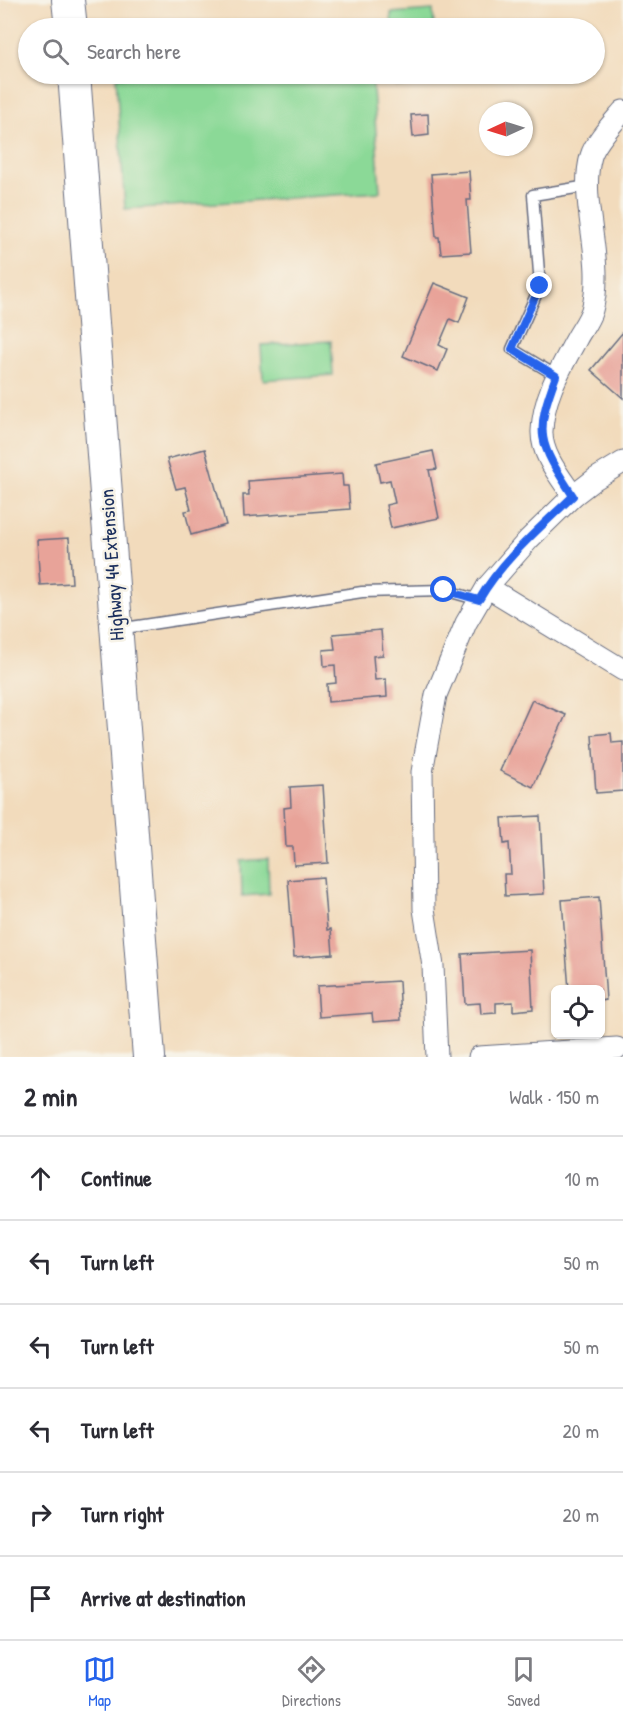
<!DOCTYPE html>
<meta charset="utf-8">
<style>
:root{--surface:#fff;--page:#f7f7f7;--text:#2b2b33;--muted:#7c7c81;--line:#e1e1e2;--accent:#2563eb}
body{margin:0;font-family:"Patrick Hand",sans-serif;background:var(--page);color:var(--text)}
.controls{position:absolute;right:18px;bottom:18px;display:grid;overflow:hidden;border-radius:9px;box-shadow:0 2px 4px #0004}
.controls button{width:54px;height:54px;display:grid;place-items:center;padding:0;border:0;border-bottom:2px solid var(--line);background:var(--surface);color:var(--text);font:30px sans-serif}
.compass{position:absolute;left:479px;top:102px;width:54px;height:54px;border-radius:50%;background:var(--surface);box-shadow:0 2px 4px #0004;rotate:266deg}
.stop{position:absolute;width:18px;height:18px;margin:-14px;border:4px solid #2563eb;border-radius:50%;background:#fff}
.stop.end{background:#2563eb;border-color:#fff;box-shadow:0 2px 6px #0008}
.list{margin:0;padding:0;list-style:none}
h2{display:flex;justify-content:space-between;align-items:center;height:78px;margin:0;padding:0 24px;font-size:26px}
h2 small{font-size:20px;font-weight:400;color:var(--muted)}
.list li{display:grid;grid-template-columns:39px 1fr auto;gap:18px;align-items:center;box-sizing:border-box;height:84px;padding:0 24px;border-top:2px solid var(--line)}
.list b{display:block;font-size:22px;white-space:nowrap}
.list em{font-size:20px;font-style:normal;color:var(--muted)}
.icon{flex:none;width:33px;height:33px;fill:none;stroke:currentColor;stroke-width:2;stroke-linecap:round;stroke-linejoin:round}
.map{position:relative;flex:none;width:623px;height:1057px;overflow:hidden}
.search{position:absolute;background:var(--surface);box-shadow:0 2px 4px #0004;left:18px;right:18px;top:18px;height:66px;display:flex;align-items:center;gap:15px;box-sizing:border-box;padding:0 21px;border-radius:33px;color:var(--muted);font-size:22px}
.sheet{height:582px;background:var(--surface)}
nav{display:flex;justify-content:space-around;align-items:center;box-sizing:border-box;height:84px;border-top:2px solid var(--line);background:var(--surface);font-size:16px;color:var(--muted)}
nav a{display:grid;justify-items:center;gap:3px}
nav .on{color:var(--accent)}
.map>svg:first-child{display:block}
</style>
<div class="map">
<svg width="623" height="1057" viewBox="0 0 623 1057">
<rect width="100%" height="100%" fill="#f7f3e8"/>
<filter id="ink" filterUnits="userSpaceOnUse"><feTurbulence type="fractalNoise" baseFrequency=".0167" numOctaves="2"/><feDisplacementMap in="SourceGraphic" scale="12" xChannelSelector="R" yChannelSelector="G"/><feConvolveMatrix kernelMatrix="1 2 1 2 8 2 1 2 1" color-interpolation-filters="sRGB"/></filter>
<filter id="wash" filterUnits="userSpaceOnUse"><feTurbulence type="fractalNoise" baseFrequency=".008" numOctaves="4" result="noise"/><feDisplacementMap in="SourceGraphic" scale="24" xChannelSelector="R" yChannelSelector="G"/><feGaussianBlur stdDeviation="1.35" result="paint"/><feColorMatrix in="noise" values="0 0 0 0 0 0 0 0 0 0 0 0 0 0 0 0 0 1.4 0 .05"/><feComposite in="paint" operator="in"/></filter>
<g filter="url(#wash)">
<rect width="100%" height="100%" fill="#f2dbbc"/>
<g fill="#8bd997" stroke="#53847a" stroke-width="1.5">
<polygon points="433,10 434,28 392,28 391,13"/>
<polygon points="175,74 372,74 380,192 125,209 116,77"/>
<polygon points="395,74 437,74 438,83 396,86"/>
<polygon points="331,341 333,375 263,380 261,345"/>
<polygon points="268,859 269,894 242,896 241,861"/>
</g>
<g id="blocks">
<g fill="#e8a399">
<polygon points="428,114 429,135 413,137 411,115"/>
<polygon points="469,171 471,200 467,200 471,252 441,254 439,237 436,237 431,174"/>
<polygon points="434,283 469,297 459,323 450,319 439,345 447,349 438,371 403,356"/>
<polygon points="623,332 623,398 591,370"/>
<polygon points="205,449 226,525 191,535 185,511 191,510 185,487 176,489 167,459"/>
<polygon points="433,451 437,469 429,470 439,518 391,528 386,505 395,503 390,480 380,482 376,463"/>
<polygon points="342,474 343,486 348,486 350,509 244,517 243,495 249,495 248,481"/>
<polygon points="69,538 72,583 40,585 37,540"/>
<polygon points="381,630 383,655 373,656 375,680 386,679 387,697 328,702 327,684 336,683 335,665 324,666 323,650 335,649 333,634"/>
<polygon points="532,700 566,715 533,787 500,771"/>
<polygon points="611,733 612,743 623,742 623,791 596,793 592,735"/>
<polygon points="323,785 328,863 294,865 293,847 286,847 284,808 291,807 290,787"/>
<polygon points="540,816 544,894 505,896 504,874 511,874 509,843 504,844 502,818"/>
<polygon points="323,877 327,930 331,929 333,954 294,957 288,880"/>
<polygon points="599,897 606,1000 600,1001 600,990 569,990 562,900"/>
<polygon points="530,950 533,1009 513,1011 513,1002 496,1003 496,1013 481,1014 480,1003 465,1004 462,954"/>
<polygon points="399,981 401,1020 373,1022 372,1013 319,1017 317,986"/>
</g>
</g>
</g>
<g filter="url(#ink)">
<use href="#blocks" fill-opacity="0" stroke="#666b7f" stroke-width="1.5"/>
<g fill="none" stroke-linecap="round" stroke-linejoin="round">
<defs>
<g id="lane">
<polyline points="557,376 512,349 540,286 533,195 588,186"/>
<polyline points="118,629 362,592 444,590 479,600"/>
</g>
<g id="street">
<path d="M573 496C561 478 541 455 542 431 543 397 561 368 577 338 582 329 589 320 592 310 606 259 578 202 591 156 595 142 613 123 623 111"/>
<polyline points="487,587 623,670"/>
<polyline points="437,1057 433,966 424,909 422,772 436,695 466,623 487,587 529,539 573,496 595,479 623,462"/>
<polyline points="479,1057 617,1048"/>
</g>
<g id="secondary">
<polyline points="68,0 71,28"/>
<polyline points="74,74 149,1057"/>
</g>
</defs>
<use href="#lane" stroke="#666b7f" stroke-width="13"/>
<use href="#street" stroke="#666b7f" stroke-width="23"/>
<use href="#secondary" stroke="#666b7f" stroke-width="34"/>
<use href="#lane" stroke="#fff" stroke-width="10"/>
<use href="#street" stroke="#fff" stroke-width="21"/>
<use href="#secondary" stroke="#fff" stroke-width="32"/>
</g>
</g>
<g fill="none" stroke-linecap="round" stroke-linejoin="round" filter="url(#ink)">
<path stroke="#2563eb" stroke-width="8" d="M444 590 479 600C502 560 540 528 573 496 540 444 533 436 556 376L512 349 540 286"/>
</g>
<g text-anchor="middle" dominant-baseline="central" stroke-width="5" stroke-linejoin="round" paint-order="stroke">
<g font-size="20" fill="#1b2f5e" stroke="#f7f3e8">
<text transform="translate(111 565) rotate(-94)">Highway 44 Extension</text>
</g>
</g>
</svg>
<div class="controls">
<button><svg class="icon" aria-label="locate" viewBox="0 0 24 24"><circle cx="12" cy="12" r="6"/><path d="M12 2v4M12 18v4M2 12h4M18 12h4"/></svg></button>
</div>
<svg class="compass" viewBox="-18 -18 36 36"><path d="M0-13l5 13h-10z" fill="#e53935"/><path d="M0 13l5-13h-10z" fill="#7c7c81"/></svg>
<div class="stop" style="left:444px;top:590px"></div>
<div class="stop end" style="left:540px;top:286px"></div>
<div class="search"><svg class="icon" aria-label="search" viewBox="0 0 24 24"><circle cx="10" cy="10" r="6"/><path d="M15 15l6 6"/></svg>Search here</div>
</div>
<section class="sheet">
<h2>2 min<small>Walk · 150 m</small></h2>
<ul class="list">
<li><svg class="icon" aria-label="ahead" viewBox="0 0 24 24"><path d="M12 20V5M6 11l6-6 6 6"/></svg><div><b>Continue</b></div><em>10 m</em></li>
<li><svg class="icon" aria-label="left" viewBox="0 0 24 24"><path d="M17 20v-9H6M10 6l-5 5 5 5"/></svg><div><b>Turn left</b></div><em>50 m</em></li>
<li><svg class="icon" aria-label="left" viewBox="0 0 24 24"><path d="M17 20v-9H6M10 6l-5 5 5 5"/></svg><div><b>Turn left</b></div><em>50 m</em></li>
<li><svg class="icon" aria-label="left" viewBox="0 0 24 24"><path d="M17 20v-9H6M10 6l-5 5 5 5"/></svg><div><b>Turn left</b></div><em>20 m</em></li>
<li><svg class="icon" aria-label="right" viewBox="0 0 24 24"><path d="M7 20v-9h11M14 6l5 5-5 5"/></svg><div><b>Turn right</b></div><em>20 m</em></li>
<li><svg class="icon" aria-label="arrive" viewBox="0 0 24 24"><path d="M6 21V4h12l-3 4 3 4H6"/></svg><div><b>Arrive at destination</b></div></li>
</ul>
</section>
<nav>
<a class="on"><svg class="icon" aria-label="map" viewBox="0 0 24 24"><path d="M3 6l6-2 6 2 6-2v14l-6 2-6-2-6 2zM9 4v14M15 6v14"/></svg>Map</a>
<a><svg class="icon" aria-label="directions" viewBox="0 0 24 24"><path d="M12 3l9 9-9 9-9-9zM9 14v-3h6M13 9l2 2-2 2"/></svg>Directions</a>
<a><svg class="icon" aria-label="saved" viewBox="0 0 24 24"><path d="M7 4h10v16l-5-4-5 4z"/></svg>Saved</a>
</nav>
